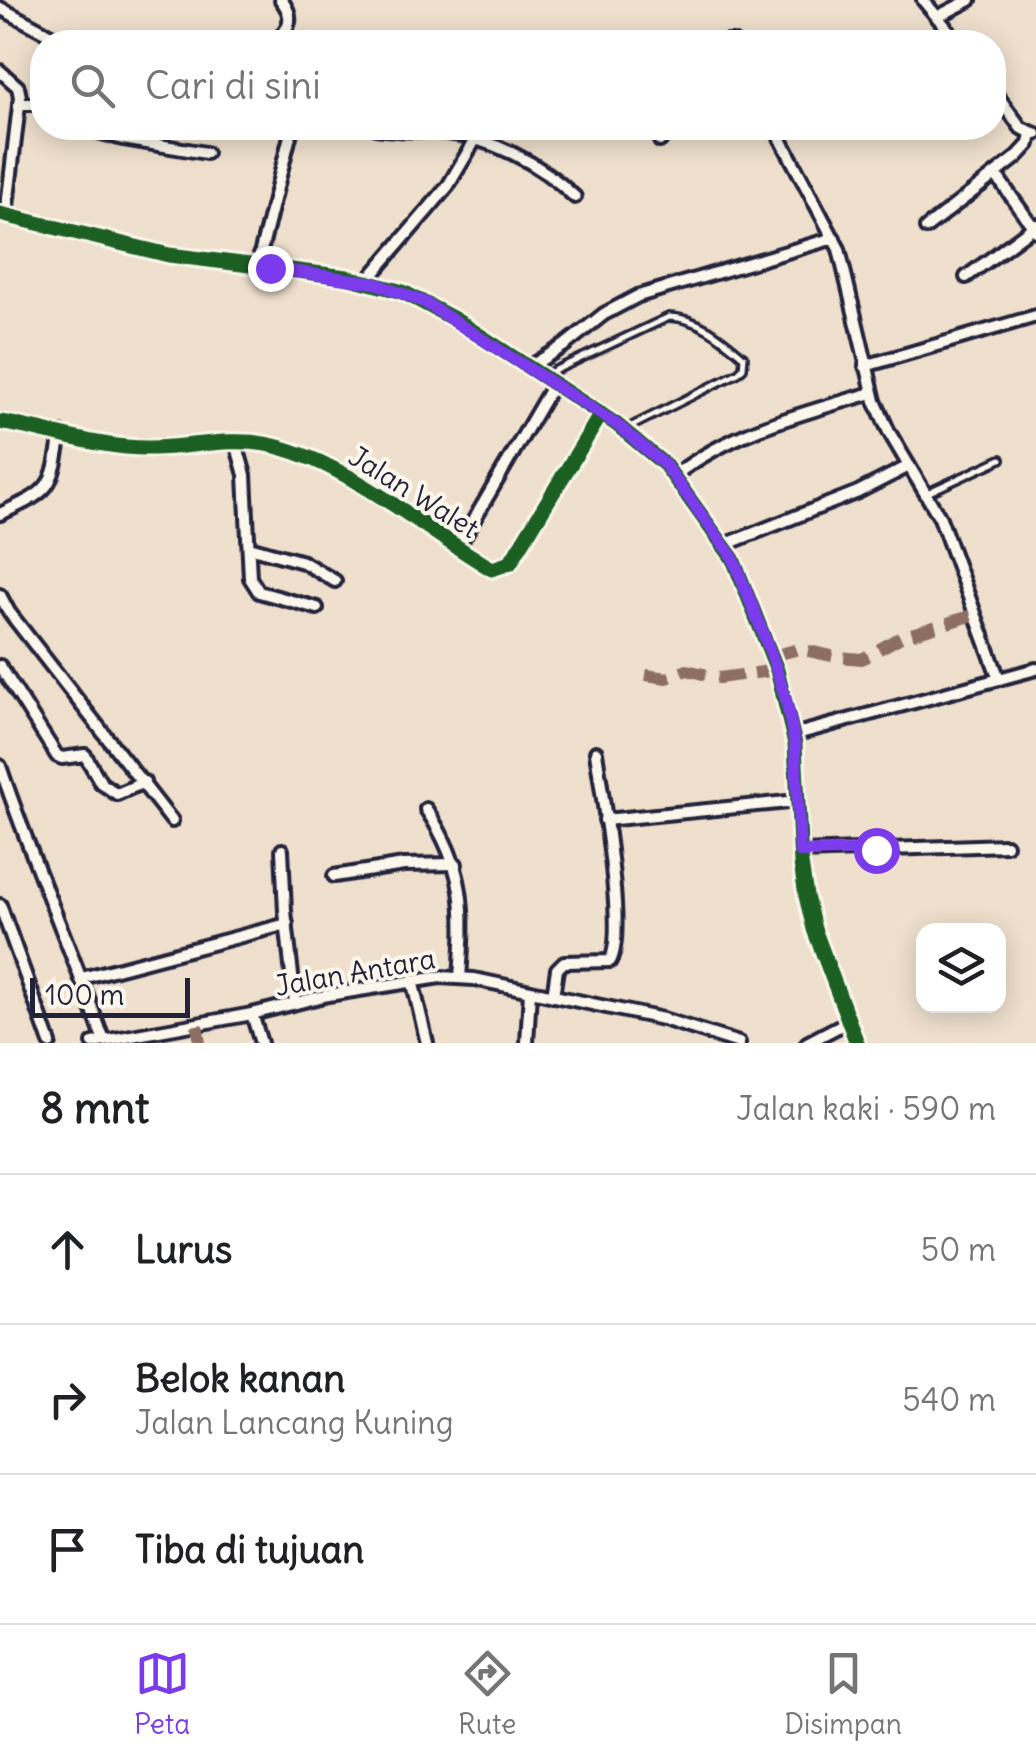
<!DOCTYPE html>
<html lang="id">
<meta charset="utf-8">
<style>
:root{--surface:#fff;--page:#f6f6f6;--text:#202124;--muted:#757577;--line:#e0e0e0;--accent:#7c3aed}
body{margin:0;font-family:Delius,sans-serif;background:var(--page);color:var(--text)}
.controls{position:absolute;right:30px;bottom:30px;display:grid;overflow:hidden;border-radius:20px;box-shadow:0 5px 25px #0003}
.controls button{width:90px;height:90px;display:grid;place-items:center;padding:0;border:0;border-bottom:2px solid var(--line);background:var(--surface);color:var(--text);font:50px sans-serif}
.scale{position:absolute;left:30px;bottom:25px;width:160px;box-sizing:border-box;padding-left:10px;border:5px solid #22223b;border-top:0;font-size:28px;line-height:35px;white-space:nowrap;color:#22223b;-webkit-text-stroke:8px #fbf7ec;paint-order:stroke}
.stop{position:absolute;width:30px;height:30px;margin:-22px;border:8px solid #7c3aed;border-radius:50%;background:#fff}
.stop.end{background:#7c3aed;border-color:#fff;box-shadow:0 2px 10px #0008}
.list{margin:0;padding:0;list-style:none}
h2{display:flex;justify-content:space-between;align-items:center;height:130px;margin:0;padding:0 40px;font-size:42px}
h2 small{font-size:32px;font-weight:400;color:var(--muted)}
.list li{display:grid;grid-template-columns:65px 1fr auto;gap:30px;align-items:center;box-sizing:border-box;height:150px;padding:0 40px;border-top:2px solid var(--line)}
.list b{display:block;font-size:38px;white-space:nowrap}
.list p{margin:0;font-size:32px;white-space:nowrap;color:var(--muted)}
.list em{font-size:32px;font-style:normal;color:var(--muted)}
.icon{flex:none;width:55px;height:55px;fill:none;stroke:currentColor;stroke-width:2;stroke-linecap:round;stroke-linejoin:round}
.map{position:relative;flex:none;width:1036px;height:1043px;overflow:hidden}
.search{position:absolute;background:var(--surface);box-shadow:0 5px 25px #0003;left:30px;right:30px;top:30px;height:110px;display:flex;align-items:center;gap:25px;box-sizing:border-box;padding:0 35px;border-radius:40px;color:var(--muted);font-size:38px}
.sheet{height:580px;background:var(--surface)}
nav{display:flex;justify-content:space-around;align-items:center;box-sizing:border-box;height:140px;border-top:2px solid var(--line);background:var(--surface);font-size:28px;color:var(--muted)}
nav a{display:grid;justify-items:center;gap:5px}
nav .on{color:var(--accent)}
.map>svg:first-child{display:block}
</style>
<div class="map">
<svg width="1036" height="1043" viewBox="0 0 1036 1043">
<rect width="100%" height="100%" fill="#efe0cd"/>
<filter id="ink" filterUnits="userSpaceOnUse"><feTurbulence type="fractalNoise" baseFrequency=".01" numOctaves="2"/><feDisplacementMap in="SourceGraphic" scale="20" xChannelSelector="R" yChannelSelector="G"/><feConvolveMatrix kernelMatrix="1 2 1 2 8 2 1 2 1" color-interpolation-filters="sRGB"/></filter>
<g filter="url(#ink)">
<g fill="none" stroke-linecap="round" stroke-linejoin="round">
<defs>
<g id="lane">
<path d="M543 376 669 317C699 318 723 339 744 357L743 368 738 373 626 429"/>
<polyline points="927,493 1001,459"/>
</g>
<g id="street">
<polyline points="923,0 958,42"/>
<polyline points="0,8 64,42"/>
<polyline points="937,17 970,0"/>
<path d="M276 42C290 27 295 17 281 0"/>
<polyline points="726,42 733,42"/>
<polyline points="0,71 18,87 20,97 6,215"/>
<polyline points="994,91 1021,128 1036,134"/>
<polyline points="19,104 42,104"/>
<polyline points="85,128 123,139 206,153"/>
<path d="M376 128C398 131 419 130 440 132 490 137 540 163 575 197"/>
<polyline points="775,128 839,249 875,401 889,432 940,518 999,679"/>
<polyline points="660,141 669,128"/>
<polyline points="996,175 1036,231"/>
<polyline points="0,214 169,255 347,277 403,292 456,320 616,424 665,465 733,559 777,670 795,744 801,864 806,896 814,929 857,1043"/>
<polyline points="926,228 1017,157 1029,144 1031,133"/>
<polyline points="257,267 292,128"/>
<polyline points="966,277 1036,225"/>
<polyline points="367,281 448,186 475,140"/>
<polyline points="865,366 1036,316"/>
<polyline points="528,368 565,345 604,314 638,296 834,238"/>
<path d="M0 422C49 430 101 449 151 448 189 448 228 437 265 444 340 457 427 531 492 569L510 563 601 414"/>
<polyline points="236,443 245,475 250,578 259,592 317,608"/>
<path d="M674 476C734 430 801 414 872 393"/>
<path d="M0 514C52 490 52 489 61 433"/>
<polyline points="724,545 858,492 909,466"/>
<polyline points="249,547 303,562 335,581"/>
<polyline points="458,547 554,383"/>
<polyline points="0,595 9,612 172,821"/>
<polyline points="0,666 57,756 62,758 85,755 101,783 117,794 144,782"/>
<polyline points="793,735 1036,669"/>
<path d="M0 766C31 858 71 948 104 1041"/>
<path d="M426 809C466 869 465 909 460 978"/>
<polyline points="605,820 798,801"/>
<polyline points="282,850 285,911 295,1003"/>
<polyline points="800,852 1006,845"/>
<polyline points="334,876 404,865 456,864"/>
<polyline points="0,905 50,1043"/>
<polyline points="82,978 287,924"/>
<polyline points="412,980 427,1043"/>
<path d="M553 996 557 969 564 962 610 961C627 935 601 789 596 752"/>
<polyline points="252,1014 261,1043"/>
<polyline points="93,1043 252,1014 328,995 440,977 474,979 663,1019 739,1043"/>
<polyline points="527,1043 530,991"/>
<polyline points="807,1043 849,1021"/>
</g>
</defs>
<use href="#lane" stroke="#22223b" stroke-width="12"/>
<use href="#street" stroke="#22223b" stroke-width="18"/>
<use href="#lane" stroke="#fbf7ec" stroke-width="5"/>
<use href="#street" stroke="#fbf7ec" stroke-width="10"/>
<g stroke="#8d6e63" stroke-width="12" stroke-dasharray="25 12" stroke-linecap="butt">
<polyline points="772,656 799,649 837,657 862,659 901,637 977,614"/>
<polyline points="646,675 667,678 687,670 719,678 777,670"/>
<polyline points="197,1025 200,1043"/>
</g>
<defs>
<g id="cycleway">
<polyline points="0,214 169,255 347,277 403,292 456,320 616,424 665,465 733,559 777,670 795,744 801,864 806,896 814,929 857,1043"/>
<path d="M0 422C49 430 101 449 151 448 189 448 228 437 265 444 340 457 427 531 492 569L510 563 601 414"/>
</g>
</defs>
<use href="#cycleway" stroke="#fbf7ec" stroke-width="21"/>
<use href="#cycleway" stroke="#1b5e20" stroke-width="15"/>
</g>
</g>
<g fill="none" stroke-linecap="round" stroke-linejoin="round" filter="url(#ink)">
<polyline stroke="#7c3aed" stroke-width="12" points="270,268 375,283 424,302 616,424 665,465 733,558 772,656 786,700 795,744 800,852 876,850"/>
</g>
<g text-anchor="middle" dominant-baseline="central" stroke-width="8" stroke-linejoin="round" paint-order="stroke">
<g font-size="28" fill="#22223b" stroke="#fbf7ec">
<text transform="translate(414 492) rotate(32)">Jalan Walet</text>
<text transform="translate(355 972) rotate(-10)">Jalan Antara</text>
</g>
</g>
</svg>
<div class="controls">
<button><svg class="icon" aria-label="layers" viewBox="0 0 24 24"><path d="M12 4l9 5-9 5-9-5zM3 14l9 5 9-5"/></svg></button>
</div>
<div class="scale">100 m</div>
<div class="stop" style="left:876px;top:850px"></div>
<div class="stop end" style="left:270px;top:268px"></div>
<div class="search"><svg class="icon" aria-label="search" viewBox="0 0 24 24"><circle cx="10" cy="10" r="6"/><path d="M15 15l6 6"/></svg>Cari di sini</div>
</div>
<section class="sheet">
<h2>8 mnt<small>Jalan kaki · 590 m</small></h2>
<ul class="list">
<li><svg class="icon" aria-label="ahead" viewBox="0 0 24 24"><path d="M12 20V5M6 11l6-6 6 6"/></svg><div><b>Lurus</b></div><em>50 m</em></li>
<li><svg class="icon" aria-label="right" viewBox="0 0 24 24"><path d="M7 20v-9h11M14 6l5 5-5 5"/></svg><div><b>Belok kanan</b><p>Jalan Lancang Kuning</p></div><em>540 m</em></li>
<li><svg class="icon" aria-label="arrive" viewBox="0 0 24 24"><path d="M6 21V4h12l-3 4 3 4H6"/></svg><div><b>Tiba di tujuan</b></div></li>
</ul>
</section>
<nav>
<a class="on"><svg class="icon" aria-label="map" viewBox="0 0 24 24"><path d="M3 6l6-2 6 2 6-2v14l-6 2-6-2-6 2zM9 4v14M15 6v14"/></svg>Peta</a>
<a><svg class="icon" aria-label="directions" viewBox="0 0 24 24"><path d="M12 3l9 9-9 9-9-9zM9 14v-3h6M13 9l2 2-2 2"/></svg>Rute</a>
<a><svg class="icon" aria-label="saved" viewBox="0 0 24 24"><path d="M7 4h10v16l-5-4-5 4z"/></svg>Disimpan</a>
</nav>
